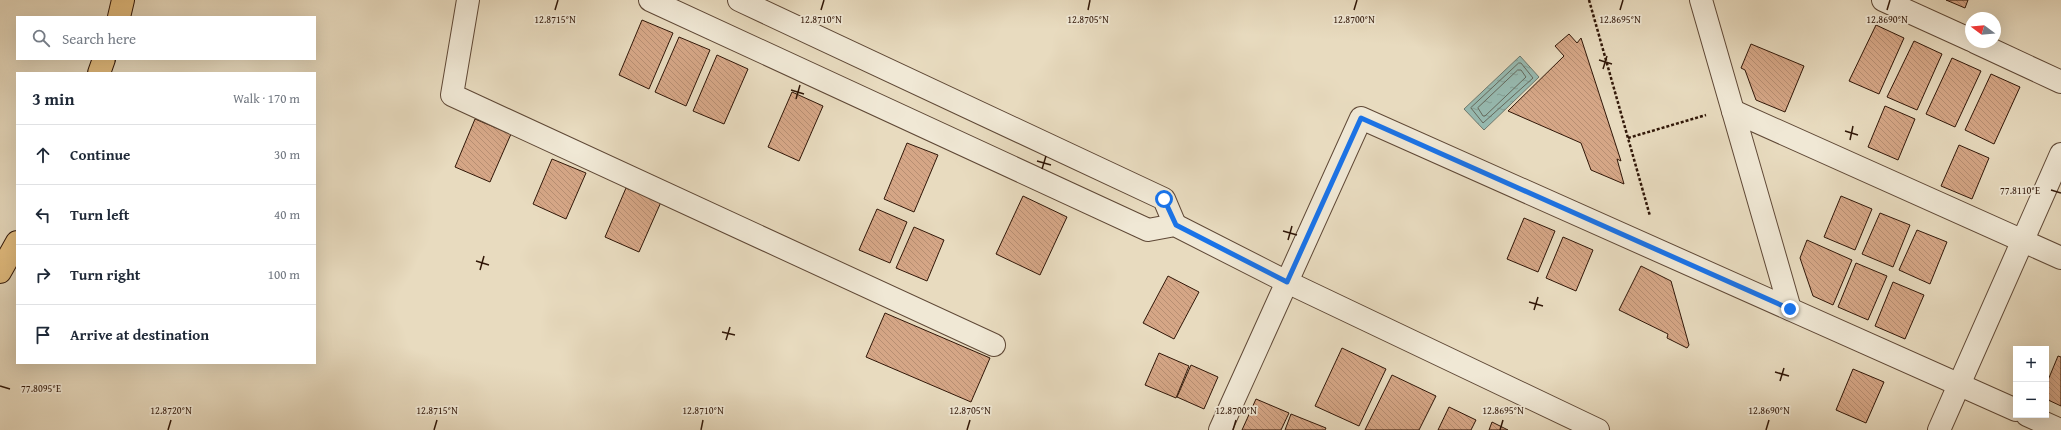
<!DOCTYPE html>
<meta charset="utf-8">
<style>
:root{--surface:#fff;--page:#f2f2f3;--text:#1f2937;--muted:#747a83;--line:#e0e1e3}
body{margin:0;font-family:"Gentium Book Plus",serif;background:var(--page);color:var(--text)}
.controls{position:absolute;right:12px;bottom:12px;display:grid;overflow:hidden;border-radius:0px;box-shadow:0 4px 16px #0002}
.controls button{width:36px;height:36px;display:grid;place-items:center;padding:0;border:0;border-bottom:1px solid var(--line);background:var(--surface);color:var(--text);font:20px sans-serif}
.compass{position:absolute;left:1965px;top:12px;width:36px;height:36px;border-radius:50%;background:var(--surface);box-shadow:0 4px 16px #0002;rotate:286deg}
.stop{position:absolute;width:12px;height:12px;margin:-9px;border:3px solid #1a73e8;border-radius:50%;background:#fff}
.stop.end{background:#1a73e8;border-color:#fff;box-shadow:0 1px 4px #0008}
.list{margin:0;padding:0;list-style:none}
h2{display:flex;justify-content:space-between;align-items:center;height:52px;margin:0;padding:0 16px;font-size:17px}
h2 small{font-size:13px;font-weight:400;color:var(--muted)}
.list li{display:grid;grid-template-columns:26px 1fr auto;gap:12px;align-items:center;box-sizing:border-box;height:60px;padding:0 16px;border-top:1px solid var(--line)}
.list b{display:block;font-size:15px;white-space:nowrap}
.list em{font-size:13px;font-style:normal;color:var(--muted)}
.icon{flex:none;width:22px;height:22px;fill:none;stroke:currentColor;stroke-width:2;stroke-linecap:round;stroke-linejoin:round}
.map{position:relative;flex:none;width:2061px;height:430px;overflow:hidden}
.search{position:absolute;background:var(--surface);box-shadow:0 4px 16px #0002;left:16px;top:16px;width:300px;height:44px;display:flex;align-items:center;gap:10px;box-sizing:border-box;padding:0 14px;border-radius:0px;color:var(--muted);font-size:15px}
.panel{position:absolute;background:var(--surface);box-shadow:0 4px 16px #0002;left:16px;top:72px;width:300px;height:292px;border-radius:0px}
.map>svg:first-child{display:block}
</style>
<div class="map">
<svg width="2061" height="430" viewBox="0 0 2061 430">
<defs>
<pattern id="water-ripples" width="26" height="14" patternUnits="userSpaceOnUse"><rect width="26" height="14" fill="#97bbb2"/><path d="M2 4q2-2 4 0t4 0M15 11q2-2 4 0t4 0" fill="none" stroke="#83a098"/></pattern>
<pattern id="building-back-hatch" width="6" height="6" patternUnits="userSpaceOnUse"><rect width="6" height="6" fill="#d5a686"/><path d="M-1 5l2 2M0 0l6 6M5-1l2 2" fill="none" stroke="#b78e72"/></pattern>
</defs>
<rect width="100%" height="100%" fill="#e8dbbf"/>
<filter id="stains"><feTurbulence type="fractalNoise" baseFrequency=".005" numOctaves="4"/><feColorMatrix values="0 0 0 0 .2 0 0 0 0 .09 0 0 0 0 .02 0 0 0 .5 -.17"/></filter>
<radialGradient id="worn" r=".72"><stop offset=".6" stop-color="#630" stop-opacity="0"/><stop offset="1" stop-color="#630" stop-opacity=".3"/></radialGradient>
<polygon fill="url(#water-ripples)" stroke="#6e796e" points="1520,56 1539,77 1484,130 1464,109"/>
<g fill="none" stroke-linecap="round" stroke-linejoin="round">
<g stroke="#64695d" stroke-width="1">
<polygon points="1519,63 1521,63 1533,78 1483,123 1471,108"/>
<polygon points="1518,70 1521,70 1526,77 1485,116 1483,116 1478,108"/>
</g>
</g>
<g fill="url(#building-back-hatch)" stroke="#311708">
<polygon points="1946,0 1968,0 1965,8"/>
<polygon points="642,20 673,33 649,89 619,75"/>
<polygon points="1876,25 1904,38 1879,94 1849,81"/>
<polygon points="1569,34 1577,43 1581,38 1621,161 1617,159 1624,184 1591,170 1581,143 1508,111 1564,56 1555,46"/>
<polygon points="679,37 710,50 686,106 655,92"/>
<polygon points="1914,41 1942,54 1917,110 1887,97"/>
<polygon points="1751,44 1804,66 1785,112 1756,100 1745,70 1741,68"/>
<polygon points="717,55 748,69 724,124 693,111"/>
<polygon points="1952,58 1981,71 1955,127 1926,114"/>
<polygon points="1991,74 2020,87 1994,144 1965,130"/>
<polygon points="792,92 823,106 799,161 768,147"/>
<polygon points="1885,106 1915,119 1898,160 1868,147"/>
<polygon points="475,119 511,134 490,182 455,167"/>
<polygon points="907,143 938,155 914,212 884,199"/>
<polygon points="1959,145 1989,158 1972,199 1941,186"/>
<polygon points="552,159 586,173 566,219 533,204"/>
<polygon points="626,188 661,202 639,252 605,237"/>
<polygon points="1023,196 1067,217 1040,275 996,254"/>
<polygon points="1841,196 1872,209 1855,250 1824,237"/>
<polygon points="877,209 907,222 890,263 859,250"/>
<polygon points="1880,213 1910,225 1893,267 1862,254"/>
<polygon points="1524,218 1555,231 1538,272 1507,259"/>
<polygon points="914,227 944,240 927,281 896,268"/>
<polygon points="1917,230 1947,242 1930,284 1899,270"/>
<polygon points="1563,237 1593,250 1576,291 1546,278"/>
<polygon points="1807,240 1852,260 1833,305 1813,296 1800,258"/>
<polygon points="1856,263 1887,276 1868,320 1838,307"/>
<polygon points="1641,266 1671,281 1689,345 1687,348 1667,338 1668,334 1619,310"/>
<polygon points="1168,276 1199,292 1174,339 1143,323"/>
<polygon points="1893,282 1924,295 1905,339 1875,326"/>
<polygon points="885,313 990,358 971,402 866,357"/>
<polygon points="1342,348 1386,369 1359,426 1315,406"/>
<polygon points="1159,353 1189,366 1176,398 1145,385"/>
<polygon points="2058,356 2061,357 2061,406 2046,399 2046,385"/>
<polygon points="1191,365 1218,377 1204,409 1177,397"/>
<polygon points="1853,369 1884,382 1866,423 1836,410"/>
<polygon points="1392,375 1436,396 1419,430 1365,430"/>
<polygon points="1256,399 1289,413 1281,430 1242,430"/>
<polygon points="1449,407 1476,420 1471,430 1438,430"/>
<polygon points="1291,414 1326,428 1325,430 1285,430"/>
<polygon points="1492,422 1508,430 1489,430"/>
</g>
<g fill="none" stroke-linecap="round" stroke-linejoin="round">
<defs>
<g id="minor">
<polyline points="468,0 452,95 994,345"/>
<polyline points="650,0 1148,230 1175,225 1287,282 1598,430"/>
<polyline points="739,0 1164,199 1175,225"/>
<polyline points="1701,0 1790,309"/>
<polyline points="1883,0 1971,40"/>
<polyline points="1975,42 2061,82"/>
<polyline points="1733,111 2061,258"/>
<polyline points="2027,415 2060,430"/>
<polyline points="1220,430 1361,118 2016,410"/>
<polyline points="1939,430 2061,154"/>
</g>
<g id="trunk">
<polyline points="119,17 123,0"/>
<polyline points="99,73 104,59"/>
<polyline points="0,272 17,242"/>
</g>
</defs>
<use href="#minor" stroke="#5f4836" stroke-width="24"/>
<use href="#trunk" stroke="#311708" stroke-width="24"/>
<g stroke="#311708" stroke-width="2.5" stroke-dasharray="3 2" stroke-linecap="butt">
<polyline points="1589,0 1650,216"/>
<polyline points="1628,138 1706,115"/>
</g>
<use href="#minor" stroke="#f0e8d5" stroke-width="22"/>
<use href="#trunk" stroke="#e4be80" stroke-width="22"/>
</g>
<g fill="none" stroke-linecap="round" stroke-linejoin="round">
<polyline stroke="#1a73e8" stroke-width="5" points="1164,199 1176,225 1287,282 1361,118 1790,309"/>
</g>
<path fill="none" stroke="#311708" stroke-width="1.5" d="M555 10 558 0M821 10 824 0M1088 10 1090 0M1354 10 1357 0M1620 10 1623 0M1887 10 1890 0M1599 60 1612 64M1603 69 1607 56M791 90 804 94M796 99 800 85M1845 131 1858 135M1850 140 1853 126M1037 161 1051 165M1042 169 1046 156M2051 190 2061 193M1283 231 1297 235M1288 240 1292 226M476 261 489 265M480 270 484 256M1529 302 1543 306M1534 310 1538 297M722 332 735 335M726 340 730 327M1775 372 1789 376M1780 381 1784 368M0 386 10 389M168 430 171 420M434 430 437 420M701 430 703 420M967 430 970 420M1233 430 1236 420M1500 430 1503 420M1766 430 1769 420"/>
<g font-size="10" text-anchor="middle" fill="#311708" stroke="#f0e8d5" stroke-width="3.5" stroke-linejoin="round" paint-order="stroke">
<text x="555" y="23">12.8715°N</text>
<text x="821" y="23">12.8710°N</text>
<text x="1088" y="23">12.8705°N</text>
<text x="1354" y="23">12.8700°N</text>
<text x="1620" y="23">12.8695°N</text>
<text x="1887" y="23">12.8690°N</text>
<text x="2020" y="194">77.8110°E</text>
<text x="41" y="392">77.8095°E</text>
<text x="437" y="414">12.8715°N</text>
<text x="970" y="414">12.8705°N</text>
<text x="171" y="414">12.8720°N</text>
<text x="703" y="414">12.8710°N</text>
<text x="1236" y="414">12.8700°N</text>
<text x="1503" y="414">12.8695°N</text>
<text x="1769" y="414">12.8690°N</text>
</g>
<rect width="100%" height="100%" filter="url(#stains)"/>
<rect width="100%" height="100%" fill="url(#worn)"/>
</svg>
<div class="controls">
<button>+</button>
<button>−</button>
</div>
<svg class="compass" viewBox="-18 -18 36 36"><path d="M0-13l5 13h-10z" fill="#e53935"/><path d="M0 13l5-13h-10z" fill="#747a83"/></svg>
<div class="stop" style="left:1164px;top:199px"></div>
<div class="stop end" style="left:1790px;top:309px"></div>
<div class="search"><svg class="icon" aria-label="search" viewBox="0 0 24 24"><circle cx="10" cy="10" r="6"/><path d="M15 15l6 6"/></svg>Search here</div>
<section class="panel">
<h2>3 min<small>Walk · 170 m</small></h2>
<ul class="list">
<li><svg class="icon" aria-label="ahead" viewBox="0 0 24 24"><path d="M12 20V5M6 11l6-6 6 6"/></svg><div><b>Continue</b></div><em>30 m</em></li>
<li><svg class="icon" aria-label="left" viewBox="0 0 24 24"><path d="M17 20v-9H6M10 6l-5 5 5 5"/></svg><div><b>Turn left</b></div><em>40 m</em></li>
<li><svg class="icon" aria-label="right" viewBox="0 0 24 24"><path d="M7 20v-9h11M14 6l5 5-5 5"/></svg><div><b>Turn right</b></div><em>100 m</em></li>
<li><svg class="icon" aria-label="arrive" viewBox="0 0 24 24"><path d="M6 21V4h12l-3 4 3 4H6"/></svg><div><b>Arrive at destination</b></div></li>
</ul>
</section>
</div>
